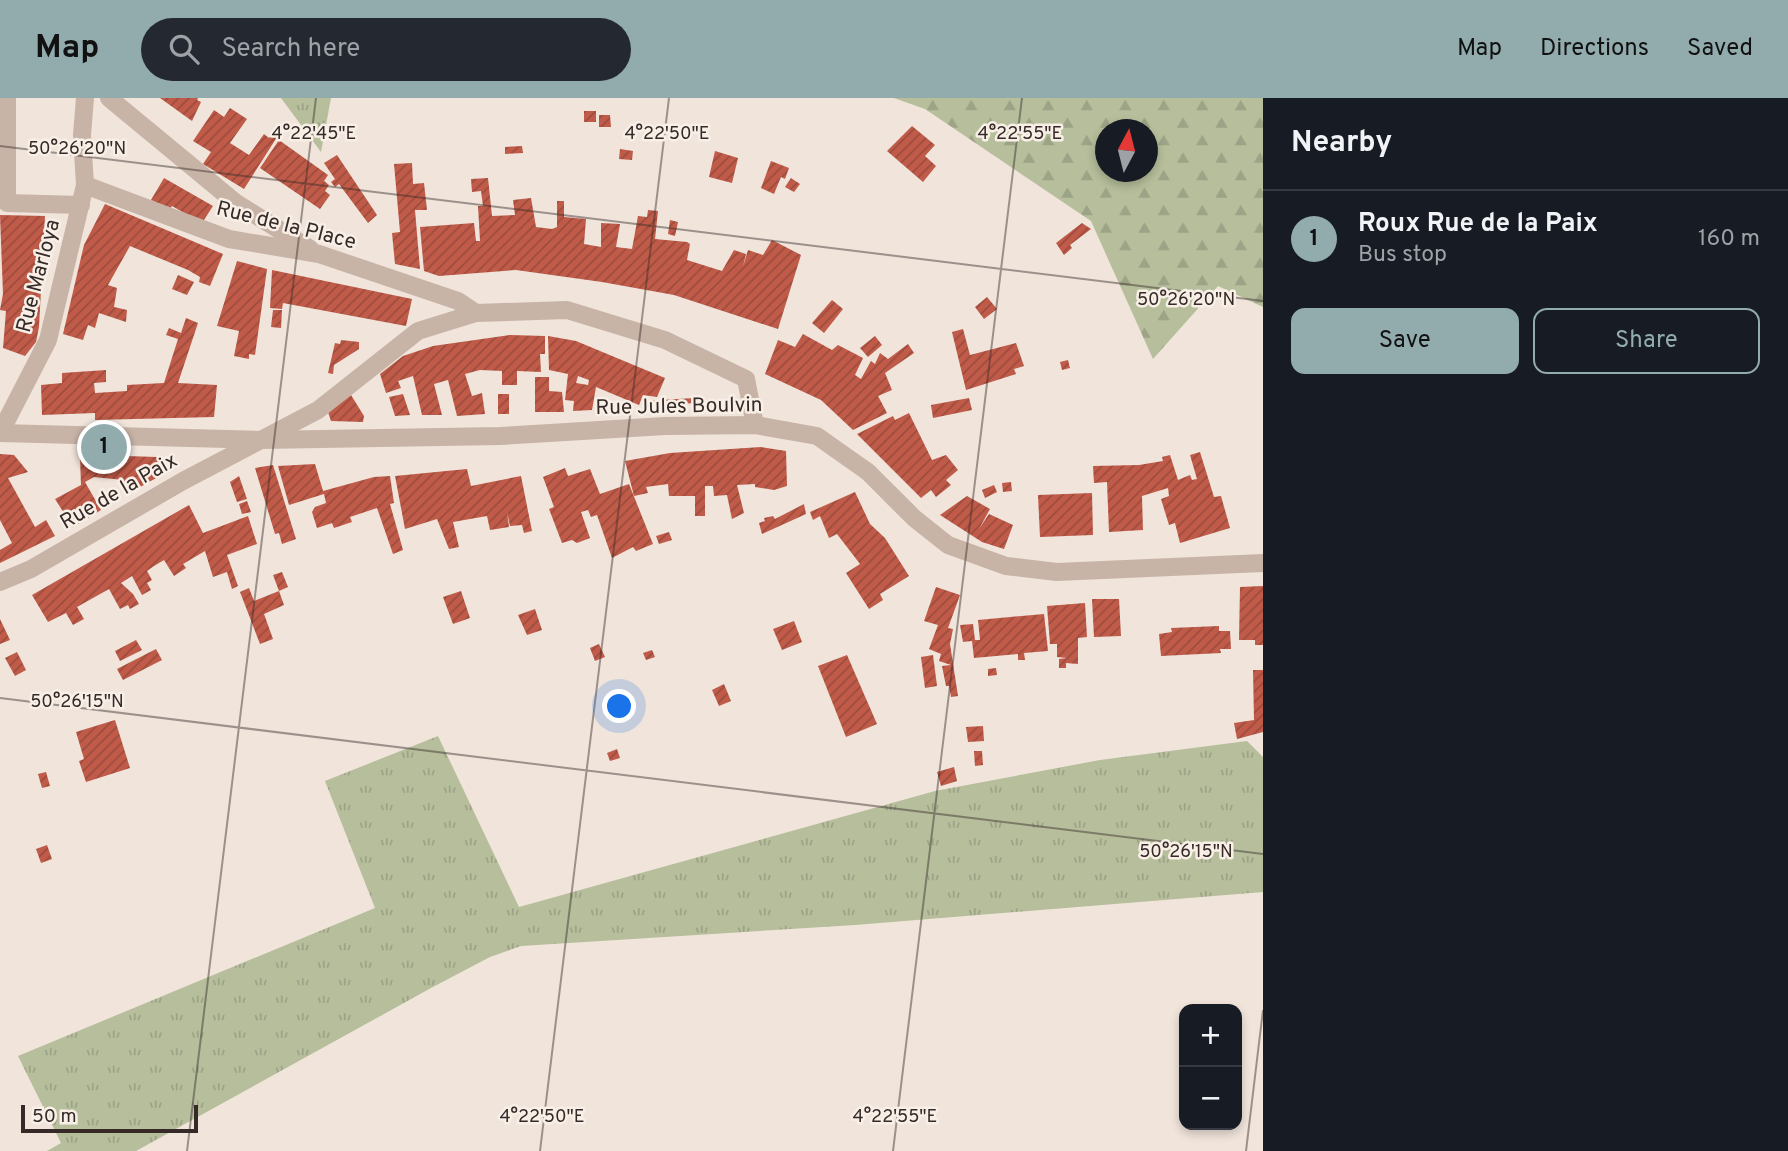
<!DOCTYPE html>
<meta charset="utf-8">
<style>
:root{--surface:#171b24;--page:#242831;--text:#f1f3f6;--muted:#9ea1a6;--line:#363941;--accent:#92abad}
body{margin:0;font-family:Overpass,sans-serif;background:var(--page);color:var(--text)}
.controls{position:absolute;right:21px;bottom:21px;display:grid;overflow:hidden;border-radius:14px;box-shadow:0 4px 10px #0003}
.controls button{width:63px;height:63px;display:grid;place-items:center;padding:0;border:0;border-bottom:2px solid var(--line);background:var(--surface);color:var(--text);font:35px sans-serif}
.compass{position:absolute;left:1095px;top:21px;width:63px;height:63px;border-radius:50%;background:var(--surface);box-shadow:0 4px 10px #0003;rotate:7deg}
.scale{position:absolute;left:21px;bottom:18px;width:177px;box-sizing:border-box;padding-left:7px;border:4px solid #352a27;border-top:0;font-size:19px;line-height:24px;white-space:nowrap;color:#352a27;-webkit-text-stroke:5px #f8efe7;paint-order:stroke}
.you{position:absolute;left:620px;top:609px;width:24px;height:24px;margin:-18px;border:5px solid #fff;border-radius:50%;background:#1a73e8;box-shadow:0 0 0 10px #1a73e833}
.badge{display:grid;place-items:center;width:46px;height:46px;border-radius:50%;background:var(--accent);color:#111;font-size:23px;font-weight:700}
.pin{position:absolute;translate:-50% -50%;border:4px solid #fff;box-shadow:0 2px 7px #0006}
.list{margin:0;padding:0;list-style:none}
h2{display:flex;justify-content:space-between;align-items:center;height:91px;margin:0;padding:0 28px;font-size:30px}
h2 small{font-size:23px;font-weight:400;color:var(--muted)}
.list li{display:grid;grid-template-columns:46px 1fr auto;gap:21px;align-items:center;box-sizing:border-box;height:98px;padding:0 28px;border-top:2px solid var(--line)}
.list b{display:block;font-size:26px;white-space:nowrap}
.list p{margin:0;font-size:23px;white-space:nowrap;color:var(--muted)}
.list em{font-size:23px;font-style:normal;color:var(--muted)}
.actions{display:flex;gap:14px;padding:21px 28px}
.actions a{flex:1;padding:16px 0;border:2px solid var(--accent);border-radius:14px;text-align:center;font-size:24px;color:var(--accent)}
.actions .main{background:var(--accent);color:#111}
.icon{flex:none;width:38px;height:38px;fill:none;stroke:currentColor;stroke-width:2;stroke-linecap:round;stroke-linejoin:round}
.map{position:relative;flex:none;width:1263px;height:1053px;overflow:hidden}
header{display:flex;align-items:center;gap:42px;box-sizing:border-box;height:98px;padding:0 35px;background:var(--accent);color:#111}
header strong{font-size:33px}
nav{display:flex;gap:38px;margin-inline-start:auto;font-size:24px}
.search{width:490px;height:63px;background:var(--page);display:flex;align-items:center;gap:18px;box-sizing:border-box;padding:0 24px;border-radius:38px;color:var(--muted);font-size:26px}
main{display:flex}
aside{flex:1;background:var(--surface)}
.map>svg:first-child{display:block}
</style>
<header>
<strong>Map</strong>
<div class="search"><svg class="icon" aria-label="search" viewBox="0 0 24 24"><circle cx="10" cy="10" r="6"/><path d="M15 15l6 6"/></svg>Search here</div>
<nav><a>Map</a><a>Directions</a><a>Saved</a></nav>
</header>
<main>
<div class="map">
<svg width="1263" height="1053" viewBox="0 0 1263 1053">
<defs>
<pattern id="grass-tufts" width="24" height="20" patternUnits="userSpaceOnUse" patternTransform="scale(1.75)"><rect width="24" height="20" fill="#b6be9b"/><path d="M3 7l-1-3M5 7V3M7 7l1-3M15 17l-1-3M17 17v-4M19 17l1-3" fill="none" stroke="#9da386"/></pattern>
<pattern id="forest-firs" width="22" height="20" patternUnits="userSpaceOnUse" patternTransform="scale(1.75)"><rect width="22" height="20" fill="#b6be9b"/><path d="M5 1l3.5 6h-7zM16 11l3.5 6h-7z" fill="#9da386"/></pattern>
<pattern id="building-hatch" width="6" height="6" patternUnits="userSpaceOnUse" patternTransform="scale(1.75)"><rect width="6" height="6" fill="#c05b49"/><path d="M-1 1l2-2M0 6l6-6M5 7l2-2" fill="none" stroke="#9d4b3d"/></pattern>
</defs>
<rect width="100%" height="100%" fill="#f0e4db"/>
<g fill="url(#grass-tufts)">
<polygon points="281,0 331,0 321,54"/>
<polygon points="438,638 519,809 935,693 1100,662 1247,643 1263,659 1263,794 855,827 521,848 490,859 431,890 136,1053 47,1053 61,1045 18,958 375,810 325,683"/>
</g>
<path fill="url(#forest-firs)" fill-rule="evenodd" d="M894 0H1263V209L1218 188 1153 261 1091 123 925 11ZM1106 32H1148V74H1106Z"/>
<g fill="url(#building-hatch)" fill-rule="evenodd">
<polygon points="160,0 198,0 197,2 201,4 192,23"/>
<polygon points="230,10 247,21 230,45 249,57 264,36 269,40 274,33 279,36 244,91 203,66 211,54 193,43 214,12 224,19"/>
<rect x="584" y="13" width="12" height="11"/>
<polygon points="599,17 610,17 611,29 599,29"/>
<polygon points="912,28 935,47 925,58 936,68 923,84 887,53"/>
<polygon points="279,42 328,77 324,83 329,87 325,93 330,97 320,111 260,70"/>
<polygon points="522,48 523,55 505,56 505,49"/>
<polygon points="620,51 633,53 632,62 619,61"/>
<polygon points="715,53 738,60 732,85 709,79"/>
<polygon points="337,57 377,117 368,125 339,86 335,89 331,84 335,81 324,65"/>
<polygon points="771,63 789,70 785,81 781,79 774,96 761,90"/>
<polygon points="412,65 413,86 424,85 427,112 415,112 420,171 395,166 392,135 400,134 394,66"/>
<polygon points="164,80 213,108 202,125 172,108 170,111 151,102"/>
<polygon points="488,80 492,118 515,117 513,102 531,100 536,129 552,131 557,129 557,103 564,103 564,119 586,121 584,146 601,149 601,125 620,126 616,149 632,151 638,118 647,119 648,112 658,113 655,141 687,144 690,146 687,162 722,173 734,152 746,156 743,169 748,152 763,157 772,142 801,157 778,231 674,197 602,184 516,172 439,178 424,173 420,129 474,125 476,143 480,143 478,108 483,108 481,93 472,94 471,81"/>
<polygon points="791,80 800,86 794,94 785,89"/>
<polygon points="105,106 223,156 210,188 199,184 200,179 188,172 130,148 108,187 117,190 114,209 127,212 126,224 99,215 95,230 88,227 83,242 63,236 84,147"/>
<polygon points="0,117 45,118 39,229 36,244 25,258 3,250 6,213 0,212 3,196"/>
<polygon points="670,122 678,124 675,138 668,136"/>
<polygon points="1082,125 1091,131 1070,147 1072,150 1064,157 1056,145"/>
<polygon points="237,163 267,171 255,257 249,256 249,261 234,258 239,233 217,228"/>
<polygon points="272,172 412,201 406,228 283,205 282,211 270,210"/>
<polygon points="178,177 194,184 187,197 172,191"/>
<polygon points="987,199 997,211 984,221 975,209"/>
<polygon points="832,202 843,211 824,235 812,225"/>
<polygon points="273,212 282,212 281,230 271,229"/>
<polygon points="186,220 198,225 178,285 217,287 214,319 95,322 95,315 42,317 41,287 62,285 62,275 106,272 106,284 94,285 95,295 127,293 127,287 164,285 178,241 166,237 169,230 181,235"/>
<polygon points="963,231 970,257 1016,245 1024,268 1014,271 1016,276 966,292 952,234"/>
<polygon points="803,236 832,252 838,247 863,260 855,277 861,281 871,263 875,266 880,255 888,261 908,246 914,255 885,275 892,292 878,298 887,315 853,332 821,302 765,276 778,242 795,249"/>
<polygon points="510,237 545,238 545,256 540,256 541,274 517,273 517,287 502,287 502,273 480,272 465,276 472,298 482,295 485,316 457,318 448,282 434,286 442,317 422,317 413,278 398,283 401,290 386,295 380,276 403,258 433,248"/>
<path d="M548 238 576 243 665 280 657 299 643 297 639 307 596 289 592 312 573 313 574 303 565 302 568 276 549 272ZM578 278 589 282 588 287 576 285Z"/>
<polygon points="875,238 882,247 868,259 860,250"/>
<polygon points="341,242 359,244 359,251 334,267 333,276 328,275 335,245 340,246"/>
<polygon points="1068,262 1070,270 1062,272 1060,264"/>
<polygon points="535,279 549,279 549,293 562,294 564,314 535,314"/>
<polygon points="403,296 410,317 395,318 389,299"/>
<rect x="498" y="296" width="11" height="20"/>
<polygon points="351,297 364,318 363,324 331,323 328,314"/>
<polygon points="695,300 696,305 643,308 643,303"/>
<polygon points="969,300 972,312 933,320 931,307"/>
<polygon points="909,315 932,362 946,357 958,372 946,382 951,387 936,399 931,392 921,400 857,336 893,318 895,322"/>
<polygon points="761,349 786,353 787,388 774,392 755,389 755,386 737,387 744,415 732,421 727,397 714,398 713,388 705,388 705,418 695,418 695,398 669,398 668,386 646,389 648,395 634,398 625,363 670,355"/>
<polygon points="1200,354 1214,399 1221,398 1230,430 1180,445 1175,425 1169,427 1161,401 1169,398 1168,390 1142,398 1143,432 1109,434 1107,384 1094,385 1093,368 1139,367 1163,363 1162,359 1170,357 1178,382 1190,377 1192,382 1197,381 1190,357"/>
<polygon points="0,356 14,357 28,374 8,380 35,429 46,422 55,438 0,465 0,452 12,445 0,422"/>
<polygon points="95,357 157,359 163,364 163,376 128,396 128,386 123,386 123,382 94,379 85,384 101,412 73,429 55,401 81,387 80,359"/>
<polygon points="315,366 323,393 374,379 390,378 394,405 390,406 403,452 393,456 377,410 350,419 352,424 334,430 332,425 317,430 312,414 315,409 326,405 324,396 289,407 278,368"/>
<polygon points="273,367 296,441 282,446 279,435 275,436 255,370"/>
<polygon points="565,370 568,378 590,371 600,396 629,386 653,446 636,453 633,449 612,460 597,417 591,419 588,412 581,414 590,440 577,445 572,442 562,445 549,411 554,409 543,379"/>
<polygon points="467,371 471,388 521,378 532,433 524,435 522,427 510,428 507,414 509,429 490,432 487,418 453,424 459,449 449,451 437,421 405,431 395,378"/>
<polygon points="239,378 247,401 237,404 230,384"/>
<polygon points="1011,384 1012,393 1003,394 1002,385"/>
<polygon points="994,387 997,394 985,400 982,392"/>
<polygon points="855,394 870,426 885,440 909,478 880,496 883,502 869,511 846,475 860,466 837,436 829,440 820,418 813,422 810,414"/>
<polygon points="1092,395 1093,437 1040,439 1038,397"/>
<polygon points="967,398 990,411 979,431 989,416 1013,427 1004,451 982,444 940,417"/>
<polygon points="247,403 251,414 242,416 239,406"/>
<polygon points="804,406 806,416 762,436 759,425 765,423 764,420 773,418 775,421"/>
<polygon points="189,407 203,435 248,418 257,446 227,457 238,488 232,491 227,474 213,479 205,453 183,466 186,470 174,478 164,462 154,468 147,473 152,482 147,485 151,492 142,497 132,478 121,485 133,496 139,506 130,511 128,507 120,511 109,491 77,509 84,521 73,527 66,515 48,524 32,497"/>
<polygon points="669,434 672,442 659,446 656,438"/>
<polygon points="282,474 288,489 279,493 273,477"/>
<polygon points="1263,488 1263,547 1255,547 1255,542 1239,542 1240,489"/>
<polygon points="936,489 960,497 948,530 953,531 950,546 958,598 951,599 949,588 946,588 942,568 951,567 939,563 941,556 929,551 938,527 924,523"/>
<polygon points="249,490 254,503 279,493 284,507 264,516 273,541 260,546 240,494"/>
<polygon points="461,493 470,520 453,526 443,499"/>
<polygon points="1092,501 1119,501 1121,538 1094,539"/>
<polygon points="1085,505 1087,539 1078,540 1078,566 1066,565 1066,570 1059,570 1059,561 1067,560 1057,559 1057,546 1050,546 1047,508"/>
<polygon points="535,511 542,532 527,537 518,517"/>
<polygon points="1044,516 1048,553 1024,555 1025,562 1018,562 1018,556 974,560 972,543 963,544 960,527 973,526 975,542 980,542 978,522"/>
<polygon points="0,521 10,542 0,546"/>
<polygon points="794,523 802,544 782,552 773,531"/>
<polygon points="1219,528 1219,533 1230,533 1231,551 1220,551 1221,555 1161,558 1159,536 1172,534 1171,530"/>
<polygon points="136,542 142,552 120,563 115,553"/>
<polygon points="599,546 605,559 595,563 590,550"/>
<polygon points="156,551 162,562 123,582 117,571"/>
<polygon points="652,552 655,559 646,562 643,555"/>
<polygon points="17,554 26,572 15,578 5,560"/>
<polygon points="847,557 877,626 846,639 818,568"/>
<polygon points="933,557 937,588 925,590 921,559"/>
<polygon points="996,570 997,577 988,578 988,571"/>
<polygon points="1253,572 1263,572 1263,634 1237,641 1234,625 1254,622"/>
<polygon points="724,586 731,603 719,608 712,592"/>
<polygon points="115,622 130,670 86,684 79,663 84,661 76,634"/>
<polygon points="983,628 984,643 968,644 966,629"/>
<polygon points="617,651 620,660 610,663 607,655"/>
<polygon points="974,653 982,653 983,667 975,668"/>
<polygon points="954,669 957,683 941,688 937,674"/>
<polygon points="46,674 50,688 42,690 38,676"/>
<polygon points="47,747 52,761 41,765 36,751"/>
</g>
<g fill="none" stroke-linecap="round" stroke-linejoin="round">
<g stroke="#c8b3a7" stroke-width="18">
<polyline points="7,0 7,105 81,107"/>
<polyline points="109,0 236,105 310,151"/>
<polyline points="85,87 229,141 319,156 458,203 476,215"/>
<polyline points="0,335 261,342 500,338 665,328 755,327 817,338 868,374 914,420 948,447 1006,468 1057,474 1263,465"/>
<polyline points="0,335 48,242 85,87 82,37 85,0"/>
<polyline points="0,484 31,471 183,383 318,312 418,233 476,215 567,212 665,242 746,281 755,327"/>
</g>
</g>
<path fill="none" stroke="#352a27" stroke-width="2" stroke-opacity="0.45" d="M0 48 1263 203M0 600 1263 756M187 1053 316 0M540 1053 669 0M893 1053 1022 0M1246 1053 1263 912"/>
<g text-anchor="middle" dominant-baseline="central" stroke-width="5" stroke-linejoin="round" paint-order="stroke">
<g font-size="21" fill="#352a27" stroke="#f8efe7">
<text transform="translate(286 128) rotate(14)">Rue de la Place</text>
<text transform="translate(39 178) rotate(-75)">Rue Marloya</text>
<text transform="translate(679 309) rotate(-1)">Rue Jules Boulvin</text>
<text transform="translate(119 394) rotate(-30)">Rue de la Paix</text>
</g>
</g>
<g font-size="18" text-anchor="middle" fill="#352a27" stroke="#f8efe7" stroke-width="5" stroke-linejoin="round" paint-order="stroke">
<text x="314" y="41">4°22'45"E</text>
<text x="667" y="41">4°22'50"E</text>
<text x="1020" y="41">4°22'55"E</text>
<text x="77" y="56">50°26'20"N</text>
<text x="1186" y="207">50°26'20"N</text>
<text x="77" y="609">50°26'15"N</text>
<text x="1186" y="759">50°26'15"N</text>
<text x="542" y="1024">4°22'50"E</text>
<text x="895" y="1024">4°22'55"E</text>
</g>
</svg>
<div class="controls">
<button>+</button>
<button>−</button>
</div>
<svg class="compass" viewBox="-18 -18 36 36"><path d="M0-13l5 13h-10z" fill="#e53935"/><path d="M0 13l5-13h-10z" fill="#9ea1a6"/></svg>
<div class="scale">50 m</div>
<div class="you"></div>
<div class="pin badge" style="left:104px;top:349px">1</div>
</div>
<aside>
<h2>Nearby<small></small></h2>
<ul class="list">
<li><span class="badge">1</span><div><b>Roux Rue de la Paix</b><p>Bus stop</p></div><em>160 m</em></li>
</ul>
<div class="actions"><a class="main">Save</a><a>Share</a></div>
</aside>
</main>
